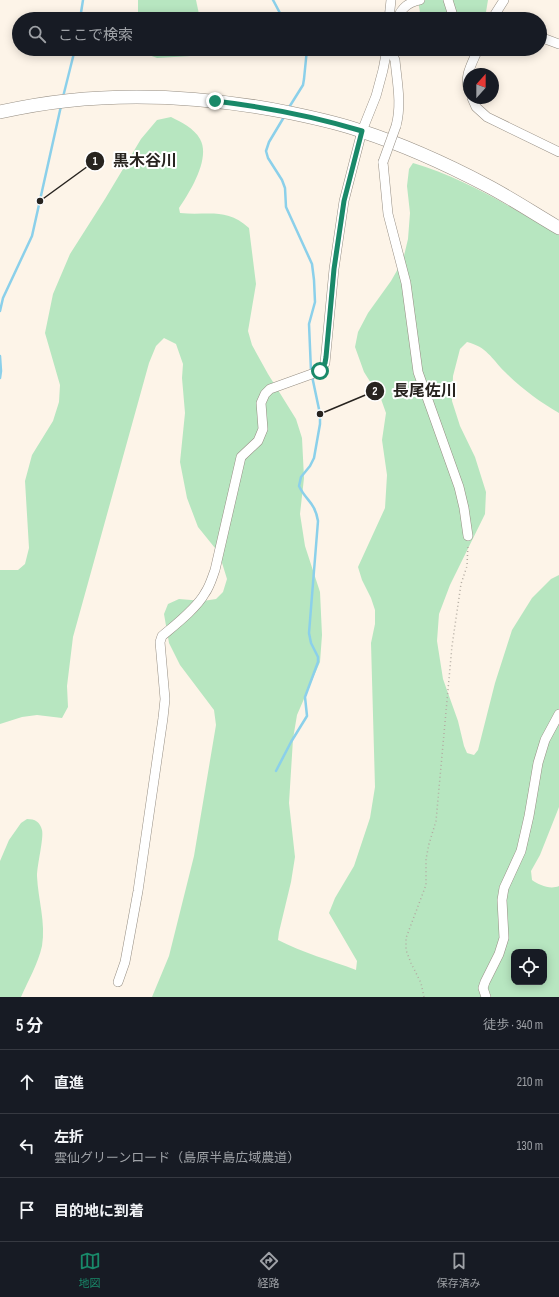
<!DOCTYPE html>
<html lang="ja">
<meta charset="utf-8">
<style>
:root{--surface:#171b24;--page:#20242c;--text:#f1f3f6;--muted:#9ea1a6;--line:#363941;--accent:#198969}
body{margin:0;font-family:"Sofia Sans Condensed","Noto Sans JP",sans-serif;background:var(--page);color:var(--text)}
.controls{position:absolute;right:12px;bottom:12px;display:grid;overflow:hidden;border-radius:8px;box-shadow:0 2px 10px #0003}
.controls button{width:36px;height:36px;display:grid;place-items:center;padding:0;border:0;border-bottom:1px solid var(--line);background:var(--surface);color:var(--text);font:20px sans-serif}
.compass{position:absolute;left:463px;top:68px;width:36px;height:36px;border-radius:50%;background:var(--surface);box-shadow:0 2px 10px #0003;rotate:21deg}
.stop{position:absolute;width:12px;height:12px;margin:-9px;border:3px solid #198969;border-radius:50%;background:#fff}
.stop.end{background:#198969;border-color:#fff;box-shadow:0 1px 4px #0008}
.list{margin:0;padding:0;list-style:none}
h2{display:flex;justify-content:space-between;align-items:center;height:52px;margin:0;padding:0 16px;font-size:17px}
h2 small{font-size:13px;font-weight:400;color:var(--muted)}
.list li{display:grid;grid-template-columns:26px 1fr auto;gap:12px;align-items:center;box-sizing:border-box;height:64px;padding:0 16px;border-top:1px solid var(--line)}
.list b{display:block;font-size:15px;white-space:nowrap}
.list p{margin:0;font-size:13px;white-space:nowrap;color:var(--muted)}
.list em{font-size:13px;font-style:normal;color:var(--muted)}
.icon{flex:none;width:22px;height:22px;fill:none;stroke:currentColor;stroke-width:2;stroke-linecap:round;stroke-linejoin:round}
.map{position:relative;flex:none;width:559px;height:997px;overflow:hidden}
.search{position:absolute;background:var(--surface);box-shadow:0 2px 10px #0003;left:12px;right:12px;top:12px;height:44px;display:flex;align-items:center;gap:10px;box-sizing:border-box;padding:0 14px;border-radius:22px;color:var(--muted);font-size:15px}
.sheet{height:244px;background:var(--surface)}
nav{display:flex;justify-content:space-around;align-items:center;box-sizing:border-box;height:56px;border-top:1px solid var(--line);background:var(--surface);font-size:11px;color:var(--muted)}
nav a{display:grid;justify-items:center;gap:2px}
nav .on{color:var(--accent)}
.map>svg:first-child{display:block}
</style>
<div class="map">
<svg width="559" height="997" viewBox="0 0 559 997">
<rect width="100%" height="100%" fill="#fdf4e8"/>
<g fill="#b7e6c0" fill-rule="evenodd">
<polygon points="138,0 196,0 200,19 138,19"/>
<polygon points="418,0 488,0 486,12 481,19 421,19"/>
<polygon points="140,49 201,49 200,51 191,56 157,58 141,52"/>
<path d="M171 117C181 122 194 128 200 139 211 158 190 192 179 208L180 213C208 216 226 207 249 228L256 284 248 331 252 345 268 374 296 419 302 438 304 478 300 514 305 546 320 592 322 635 320 662 297 715 293 739 289 803 295 857 291 882 279 932 278 940C303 953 330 960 356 970L357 961 329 913 335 898 354 866 370 818 375 787 371 643 375 624V610L371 598 362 580 358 567 385 508 387 475 382 440 386 413 381 399 364 372 355 347 358 332 368 313 391 281 403 260 408 239 410 213 407 186 409 169 413 163C465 178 512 208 559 235V413C540 402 521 388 505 372 491 358 487 347 467 342L460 349 453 376 452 401 460 426 475 457 486 492 485 514 450 585 439 614 437 641 443 679 458 721 464 746 467 753 474 755 478 750 495 683 512 630 532 598 551 579 559 575V807L540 855 531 871 532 880C539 885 550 890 559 886V997H152L169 956 194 856 216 725 214 710 180 665 169 643 164 614 168 604 179 599 203 601 216 599 223 592 227 579 219 553 198 527 187 498 180 462 185 413 182 378 183 364 176 344 164 338 156 346 149 363 73 637 67 686 68 707 62 718 37 715 22 717 0 724V570H18L25 564 29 548 25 481 32 455 53 421 59 402 60 385 45 333 53 294 70 254 105 199 141 139 157 120ZM514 952H544V982H514Z"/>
<path d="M27 819C35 819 40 822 42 830 44 838 37 865 37 876 38 899 46 923 42 946 38 964 28 981 21 997H0V861L9 840 21 823Z"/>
</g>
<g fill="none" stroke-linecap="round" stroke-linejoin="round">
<g stroke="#8bd0ea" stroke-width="2.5">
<polyline points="273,0 281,15 286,19"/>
<polyline points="80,19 83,0"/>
<polyline points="63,97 75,49"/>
<polyline points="288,109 303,85 304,79 307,49"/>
<polyline points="284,117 269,142 266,151 268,158 282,180 285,188 286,207 312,264 314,280 315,302 309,324 311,371"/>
<polyline points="0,311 3,298 32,236 61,106"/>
<polyline points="0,356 1,371 0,378"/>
<path d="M276 771 291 742 307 716 305 697 318 662V657L311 643 309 633 318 521C315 502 306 501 299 486L301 477 310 466 314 458 320 424V414L312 376"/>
</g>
<defs>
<g id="street">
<polyline points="448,0 454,19"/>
<polyline points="389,19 391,0"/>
<path d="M397 19C402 7 408 3 420 0"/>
<polyline points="492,19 504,0"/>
<polyline points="540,37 559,44"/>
<path d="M387 50 392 54 395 60C397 82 402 104 396 126"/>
<path d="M469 90C463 77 473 62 478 49"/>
<polyline points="472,98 476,107 487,117 559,152"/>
<polyline points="383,162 388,214 406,283 418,372 459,487 464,508 468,536"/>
<path d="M118 982 125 962 138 891 163 718 165 699 160 642 162 636C175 625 197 608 205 593 210 586 212 578 215 570L241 457 258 441 263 429 261 403 265 394 270 389 320 371 325 363 334 269 344 201 362 131 376 96 383 70 387 49"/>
<polyline points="486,997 483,988 485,982 499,954 504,938 502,900 504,888 521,851 529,816 538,763 545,740 559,714"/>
</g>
<path id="secondary" d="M0 112C95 90 196 94 291 113 315 118 339 123 361 131 404 145 446 164 486 185 511 198 535 214 559 228"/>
</defs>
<use href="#street" stroke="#968e83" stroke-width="10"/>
<use href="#secondary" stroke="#968e83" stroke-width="14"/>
<polyline stroke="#b3aca2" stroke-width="1.5" stroke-dasharray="1 3" stroke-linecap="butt" points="424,997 421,983 411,963 406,950 406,938 426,885 426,859 429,844 436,821 452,646 461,584 467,566 468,544"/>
<use href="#street" stroke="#fff" stroke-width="9"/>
<use href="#secondary" stroke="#fff" stroke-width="13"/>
<defs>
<polyline id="street-bridge" points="383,162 396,126"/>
</defs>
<use href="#street-bridge" stroke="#968e83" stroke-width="10" stroke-linecap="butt"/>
<use href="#street-bridge" stroke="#fff" stroke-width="9"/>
</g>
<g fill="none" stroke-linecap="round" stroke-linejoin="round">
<path stroke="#198969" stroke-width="5" d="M215 101C265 107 313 116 362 131L344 201 334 269 326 357 325 363 320 371"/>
</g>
<path fill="none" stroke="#27231f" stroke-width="1.5" d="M40 201L95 161M320 414L375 391"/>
<g fill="#27231f" stroke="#fff" stroke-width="1.5">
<circle cx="40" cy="201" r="4"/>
<circle cx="320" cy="414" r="4"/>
<circle cx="95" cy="161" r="10"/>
<circle cx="375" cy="391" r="10"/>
</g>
<g font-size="12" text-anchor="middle" font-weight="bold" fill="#fff">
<text x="95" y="165">1</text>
<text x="375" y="395">2</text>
</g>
<g font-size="16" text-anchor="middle" font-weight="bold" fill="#27231f" stroke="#fff" stroke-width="4" stroke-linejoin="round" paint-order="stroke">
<text x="145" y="166">黒木谷川</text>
<text x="425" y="396">長尾佐川</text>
</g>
</svg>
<div class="controls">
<button><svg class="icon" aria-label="locate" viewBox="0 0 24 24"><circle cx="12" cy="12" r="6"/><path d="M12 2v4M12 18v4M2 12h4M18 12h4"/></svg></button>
</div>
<svg class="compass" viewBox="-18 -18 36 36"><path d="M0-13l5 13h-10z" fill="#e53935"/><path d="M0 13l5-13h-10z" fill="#9ea1a6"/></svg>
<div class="stop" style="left:320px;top:371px"></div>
<div class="stop end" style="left:215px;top:101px"></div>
<div class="search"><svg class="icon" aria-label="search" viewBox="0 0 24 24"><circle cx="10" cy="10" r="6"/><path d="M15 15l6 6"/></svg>ここで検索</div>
</div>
<section class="sheet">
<h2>5 分<small>徒歩 · 340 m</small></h2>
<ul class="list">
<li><svg class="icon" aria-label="ahead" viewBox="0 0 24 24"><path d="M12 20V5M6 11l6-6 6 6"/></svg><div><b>直進</b></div><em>210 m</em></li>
<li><svg class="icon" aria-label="left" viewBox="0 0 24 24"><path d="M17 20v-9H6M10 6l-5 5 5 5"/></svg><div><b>左折</b><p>雲仙グリーンロード（島原半島広域農道）</p></div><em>130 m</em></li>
<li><svg class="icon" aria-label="arrive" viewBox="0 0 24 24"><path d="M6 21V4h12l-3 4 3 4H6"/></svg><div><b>目的地に到着</b></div></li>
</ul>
</section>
<nav>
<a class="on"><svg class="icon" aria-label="map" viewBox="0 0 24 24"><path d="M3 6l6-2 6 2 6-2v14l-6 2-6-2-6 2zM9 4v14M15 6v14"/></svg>地図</a>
<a><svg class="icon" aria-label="directions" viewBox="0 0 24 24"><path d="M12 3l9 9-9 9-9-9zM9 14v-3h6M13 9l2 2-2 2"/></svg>経路</a>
<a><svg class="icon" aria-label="saved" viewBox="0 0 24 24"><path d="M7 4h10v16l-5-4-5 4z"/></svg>保存済み</a>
</nav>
